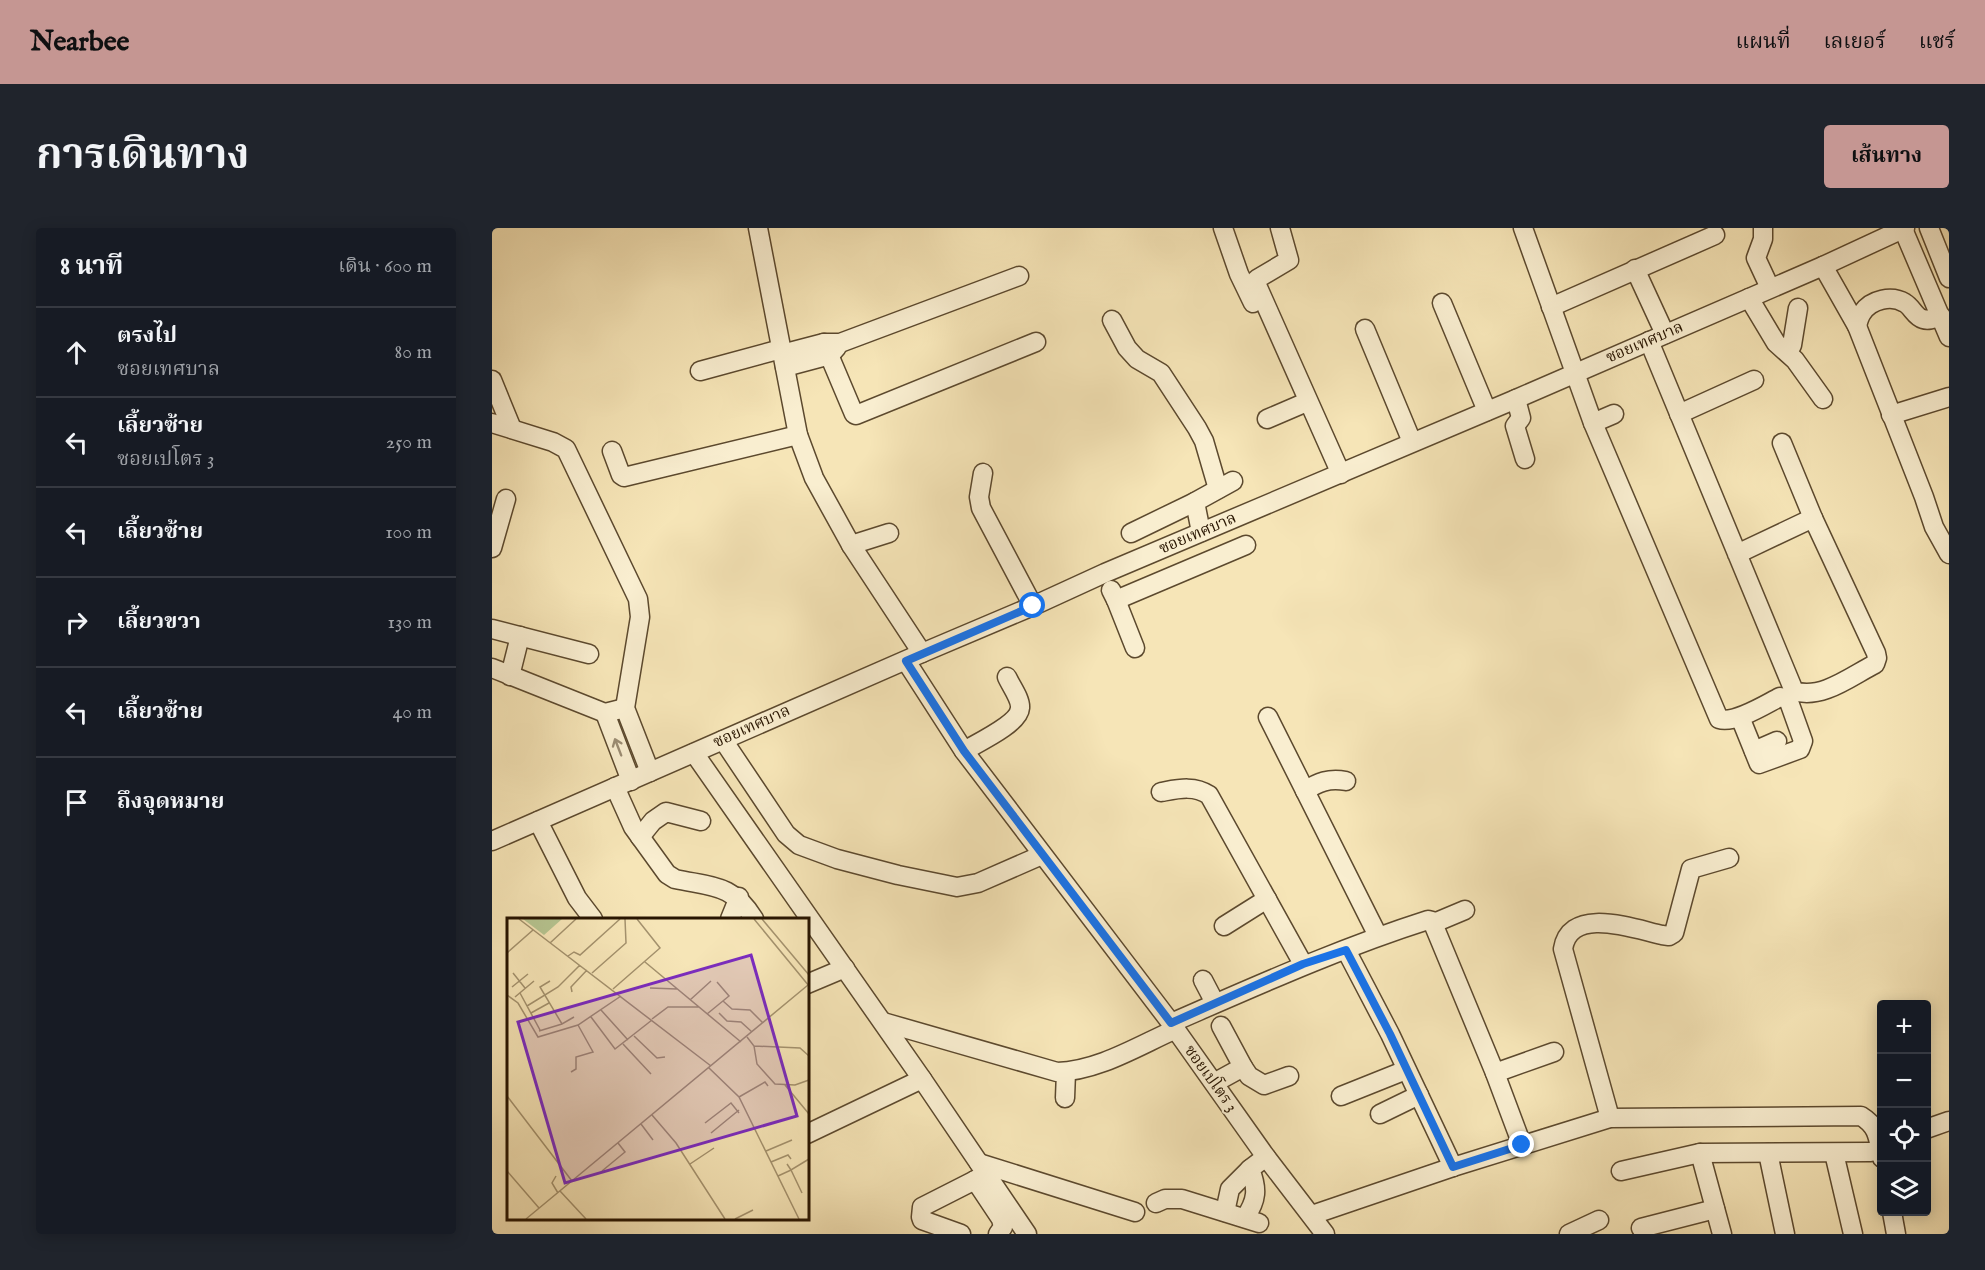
<!DOCTYPE html>
<html lang="th">
<meta charset="utf-8">
<style>
:root{--surface:#171b24;--page:#20242c;--text:#f1f3f6;--muted:#9ea1a6;--line:#363941;--accent:#c59692}
body{margin:0;font-family:"IM FELL English","Noto Serif Thai",serif;background:var(--page);color:var(--text)}
.controls{position:absolute;right:18px;bottom:18px;display:grid;overflow:hidden;border-radius:6px;box-shadow:0 3px 15px #0003}
.controls button{width:54px;height:54px;display:grid;place-items:center;padding:0;border:0;border-bottom:2px solid var(--line);background:var(--surface);color:var(--text);font:30px sans-serif}
.stop{position:absolute;width:18px;height:18px;margin:-14px;border:4px solid #1a73e8;border-radius:50%;background:#fff}
.stop.end{background:#1a73e8;border-color:#fff;box-shadow:0 2px 6px #0008}
.list{margin:0;padding:0;list-style:none}
h2{display:flex;justify-content:space-between;align-items:center;height:78px;margin:0;padding:0 24px;font-size:26px}
h2 small{font-size:20px;font-weight:400;color:var(--muted)}
.list li{display:grid;grid-template-columns:39px 1fr auto;gap:18px;align-items:center;box-sizing:border-box;height:90px;padding:0 24px;border-top:2px solid var(--line)}
.list b{display:block;font-size:22px;white-space:nowrap}
.list p{margin:0;font-size:20px;white-space:nowrap;color:var(--muted)}
.list em{font-size:20px;font-style:normal;color:var(--muted)}
.icon{flex:none;width:33px;height:33px;fill:none;stroke:currentColor;stroke-width:2;stroke-linecap:round;stroke-linejoin:round}
.map{position:relative;flex:none;width:1457px;height:1006px;overflow:hidden;border-radius:6px}
header{display:flex;align-items:center;gap:36px;box-sizing:border-box;height:84px;padding:0 30px;background:var(--accent);color:#111}
header strong{font-size:28px}
nav{display:flex;gap:33px;margin-inline-start:auto;font-size:21px}
.intro{display:flex;align-items:center;justify-content:space-between;box-sizing:border-box;height:144px;padding:0 36px}
h1{margin:0;font-size:42px}
.button{padding:15px 27px;border-radius:6px;background:var(--accent);color:#111;font-size:21px;font-weight:700}
main{display:flex;gap:36px;padding:0 36px}
aside{flex:1;background:var(--surface);border-radius:6px;box-shadow:0 3px 15px #0003}
.map>svg:first-child{display:block}
</style>
<header>
<strong>Nearbee</strong>
<nav><a>แผนที่</a><a>เลเยอร์</a><a>แชร์</a></nav>
</header>
<div class="intro"><h1>การเดินทาง</h1><a class="button">เส้นทาง</a></div>
<main>
<aside>
<h2>8 นาที<small>เดิน · 600 m</small></h2>
<ul class="list">
<li><svg class="icon" aria-label="ahead" viewBox="0 0 24 24"><path d="M12 20V5M6 11l6-6 6 6"/></svg><div><b>ตรงไป</b><p>ซอยเทศบาล</p></div><em>80 m</em></li>
<li><svg class="icon" aria-label="left" viewBox="0 0 24 24"><path d="M17 20v-9H6M10 6l-5 5 5 5"/></svg><div><b>เลี้ยวซ้าย</b><p>ซอยเปโตร 3</p></div><em>250 m</em></li>
<li><svg class="icon" aria-label="left" viewBox="0 0 24 24"><path d="M17 20v-9H6M10 6l-5 5 5 5"/></svg><div><b>เลี้ยวซ้าย</b></div><em>100 m</em></li>
<li><svg class="icon" aria-label="right" viewBox="0 0 24 24"><path d="M7 20v-9h11M14 6l5 5-5 5"/></svg><div><b>เลี้ยวขวา</b></div><em>130 m</em></li>
<li><svg class="icon" aria-label="left" viewBox="0 0 24 24"><path d="M17 20v-9H6M10 6l-5 5 5 5"/></svg><div><b>เลี้ยวซ้าย</b></div><em>40 m</em></li>
<li><svg class="icon" aria-label="arrive" viewBox="0 0 24 24"><path d="M6 21V4h12l-3 4 3 4H6"/></svg><div><b>ถึงจุดหมาย</b></div></li>
</ul>
</aside>
<div class="map">
<svg width="1457" height="1006" viewBox="0 0 1457 1006">
<rect width="100%" height="100%" fill="#f6e5b7"/>
<filter id="stains"><feTurbulence type="fractalNoise" baseFrequency=".00333" numOctaves="4"/><feColorMatrix values="0 0 0 0 .2 0 0 0 0 .09 0 0 0 0 .02 0 0 0 .5 -.17"/></filter>
<radialGradient id="worn" r=".72"><stop offset=".6" stop-color="#630" stop-opacity="0"/><stop offset="1" stop-color="#630" stop-opacity=".3"/></radialGradient>
<g fill="none" stroke-linecap="round" stroke-linejoin="round">
<defs>
<g id="minor">
<polyline points="266,0 306,207 322,250 359,317 430,425"/>
<polyline points="731,0 747,46 761,75"/>
<polyline points="788,0 797,32 765,51 764,55 849,246"/>
<path d="M1031 0 1101 195 1227 491C1243 496 1274 476 1288 469L1296 471 1311 513 1308 521 1267 536 1248 489"/>
<polyline points="1271,0 1271,11 1264,30 1278,60"/>
<polyline points="1437,0 1457,50"/>
<polyline points="1411,1 1457,109"/>
<polyline points="1331,38 1365,98 1432,269 1442,299 1457,326"/>
<polyline points="1143,41 1173,106"/>
<polyline points="1257,70 1284,115 1303,132 1331,171"/>
<polyline points="950,75 995,183"/>
<polyline points="1059,79 1223,7"/>
<polyline points="620,92 635,120 645,131 669,145 705,200 712,213 726,261"/>
<path d="M1365 98C1366 94 1368 88 1370 85 1379 71 1400 67 1413 75 1420 79 1423 89 1431 91 1437 93 1443 90 1449 88"/>
<polyline points="873,101 920,214"/>
<path d="M1157 113 1302 463C1330 472 1359 448 1383 436L1385 430 1384 425 1321 290 1245 326"/>
<polyline points="332,115 362,186 364,187 544,114"/>
<polyline points="1296,125 1300,117 1306,80"/>
<polyline points="290,126 332,115 348,115 527,48"/>
<polyline points="293,139 338,127 345,119"/>
<polyline points="208,143 289,121"/>
<polyline points="0,152 20,201"/>
<polyline points="1024,171 1029,190 1023,198 1033,231"/>
<polyline points="1187,186 1262,152"/>
<polyline points="1399,187 1457,169"/>
<polyline points="775,191 810,176"/>
<polyline points="0,195 61,214 74,221 146,371 148,389 133,480 158,544"/>
<polyline points="1101,195 1122,186"/>
<polyline points="1290,215 1321,290"/>
<polyline points="120,223 129,247 132,249 306,207"/>
<polyline points="491,245 487,269 489,280 541,378"/>
<polyline points="709,304 703,274 741,253"/>
<polyline points="639,305 703,274"/>
<polyline points="359,317 397,305"/>
<polyline points="0,320 14,271"/>
<polyline points="619,362 624,372 754,317"/>
<polyline points="624,372 643,420"/>
<polyline points="0,401 97,426"/>
<polyline points="414,433 472,523 679,795 774,929 833,1006"/>
<polyline points="0,440 113,485 133,480"/>
<polyline points="18,448 28,408"/>
<polyline points="113,485 139,553"/>
<polyline points="776,489 886,708"/>
<polyline points="231,512 294,606 307,617 345,631 406,647 465,659 486,655 550,627"/>
<path d="M472 523C485 515 527 496 528 480 529 471 519 458 515 449"/>
<polyline points="1262,523 1285,513"/>
<polyline points="202,525 430,851 535,1006"/>
<path d="M123 559 141 599 175 646 183 651C220 659 241 656 262 691"/>
<path d="M813 563C826 554 837 550 854 553"/>
<path d="M669 564C686 561 702 557 717 567L811 736"/>
<polyline points="46,593 85,670 101,691"/>
<polyline points="148,609 161,593 174,584 209,593"/>
<polyline points="0,613 430,425 541,378 613,345 1024,171 1331,38 1413,0"/>
<polyline points="238,691 247,669"/>
<polyline points="942,695 973,682"/>
<polyline points="732,698 775,671"/>
<polyline points="854,722 898,806 961,939"/>
<polyline points="711,752 723,775"/>
<polyline points="315,756 353,740"/>
<path d="M391 794 565 844C606 843 646 818 682 802"/>
<path d="M679 795C764 758 848 720 936 692L940 693 1003 845 1030 917"/>
<polyline points="729,798 751,839"/>
<polyline points="1003,845 1062,824"/>
<polyline points="722,855 751,839 757,848 772,857 797,848"/>
<polyline points="849,868 914,842"/>
<polyline points="573,870 574,844"/>
<polyline points="888,886 927,867"/>
<path d="M1118 890 1071 721C1078 677 1142 701 1170 707L1177 708 1182 705 1199 641 1237 630"/>
<polyline points="1434,901 1457,893"/>
<polyline points="315,906 430,851"/>
<polyline points="1208,925 1379,924"/>
<polyline points="1276,925 1293,1006"/>
<polyline points="1342,925 1361,1006"/>
<polyline points="487,935 643,984"/>
<polyline points="1129,943 1208,925 1230,1006"/>
<polyline points="483,952 509,991 511,999 506,1006"/>
<polyline points="664,975 673,971 690,971 767,995"/>
<polyline points="733,984 738,961 758,941"/>
<polyline points="1400,984 1404,1006"/>
<path d="M820 987 961 939 1118 890 1369 888C1387 899 1386 911 1390 930"/>
<path d="M753 990C765 972 766 961 758 941L774 929"/>
<polyline points="1149,1000 1223,981"/>
<polyline points="469,1006 430,992 429,989 430,979 495,946"/>
<polyline points="1077,1006 1107,992"/>
</g>
</defs>
<use href="#minor" stroke="#5c492e" stroke-width="21"/>
<use href="#minor" stroke="#f9eed0" stroke-width="18"/>
</g>
<defs><path id="oneway-shaft" d="M-6 0H5M1.5-3L5.5 0L1.5 3" fill="none" stroke-width="1.6" stroke-linecap="round" stroke-linejoin="round" transform="scale(1.5)"/></defs>
<use stroke="#9b8c73" href="#oneway-shaft" transform="translate(126 519) rotate(-111)"/>
<g fill="none" stroke-linecap="round" stroke-linejoin="round">
<polyline stroke="#1a73e8" stroke-width="8" points="541,378 414,433 472,523 679,795 811,736 854,722 898,806 961,939 1030,917"/>
</g>
<g text-anchor="middle" dominant-baseline="central" stroke-width="4.5" stroke-linejoin="round" paint-order="stroke">
<g font-size="16" fill="#281501" stroke="#f9eed0">
<text transform="translate(1153 115) rotate(-23)">ซอยเทศบาล</text>
<text transform="translate(706 306) rotate(-23)">ซอยเทศบาล</text>
<text transform="translate(260 499) rotate(-24)">ซอยเทศบาล</text>
<text transform="translate(718 851) rotate(54)">ซอยเปโตร 3</text>
</g>
</g>
<g transform="translate(15 690)">
<rect width="302" height="302" fill="#f6e5b7"/>
<path d="M16 1H55L37 17Z" fill="#b7c692"/>
<path fill="none" stroke="#a4926e" stroke-width="1.5" d="M12 1 204 148M247 1 302 68M255 1 302 57M43 25 69 1M0 35 26 12M61 38 67 34 73 37 113 1M138 44 234 124M6 55 18 70M85 55 119 25 118 1M43 63 33 69 55 106 67 99M5 69 21 56M143 70 170 71M106 71 153 30 130 1M65 74 64 69 80 52M13 75 33 112M0 77 11 85 31 119 71 107 114 78M8 79 27 63M183 82 204 63M216 83 225 91 243 92 256 105M20 88 51 69 73 47M94 92 121 122M24 95 42 85M212 95 220 103 234 104 245 114M200 96 222 78 210 64M84 99 108 131 145 102M145 101 161 89H192M32 113 55 106M127 118 150 140 158 139M240 119 247 128 250 146 268 166 288 167 302 162M116 126 144 156M247 128 293 130 302 138M202 150 232 179 292 301M64 154 69 151V139L86 134 71 107M278 167 302 196M0 178 65 263M232 179 258 164 261 168M145 197 169 225 218 301M198 205 224 185 232 195M134 206 146 222M204 215 232 192M259 233 285 222M264 244 281 237 284 241M183 246 207 230M280 246 284 252 302 241M0 253 32 290M95 253 118 234 111 225M49 258 45 265 51 275M271 258 284 252 295 275M53 273 79 301M19 301 301 67M228 301 246 292"/>
<path fill="#7b2cbf" fill-opacity="0.15" stroke="#7b2cbf" stroke-width="3" d="M244 37 290 198 58 265 11 104Z"/>
<rect width="302" height="302" fill="none" stroke="#281501" stroke-width="3"/>
</g>
<rect width="100%" height="100%" filter="url(#stains)"/>
<rect width="100%" height="100%" fill="url(#worn)"/>
</svg>
<div class="controls">
<button>+</button>
<button>−</button>
<button><svg class="icon" aria-label="locate" viewBox="0 0 24 24"><circle cx="12" cy="12" r="6"/><path d="M12 2v4M12 18v4M2 12h4M18 12h4"/></svg></button>
<button><svg class="icon" aria-label="layers" viewBox="0 0 24 24"><path d="M12 4l9 5-9 5-9-5zM3 14l9 5 9-5"/></svg></button>
</div>
<div class="stop" style="left:541px;top:378px"></div>
<div class="stop end" style="left:1030px;top:917px"></div>
</div>
</main>
